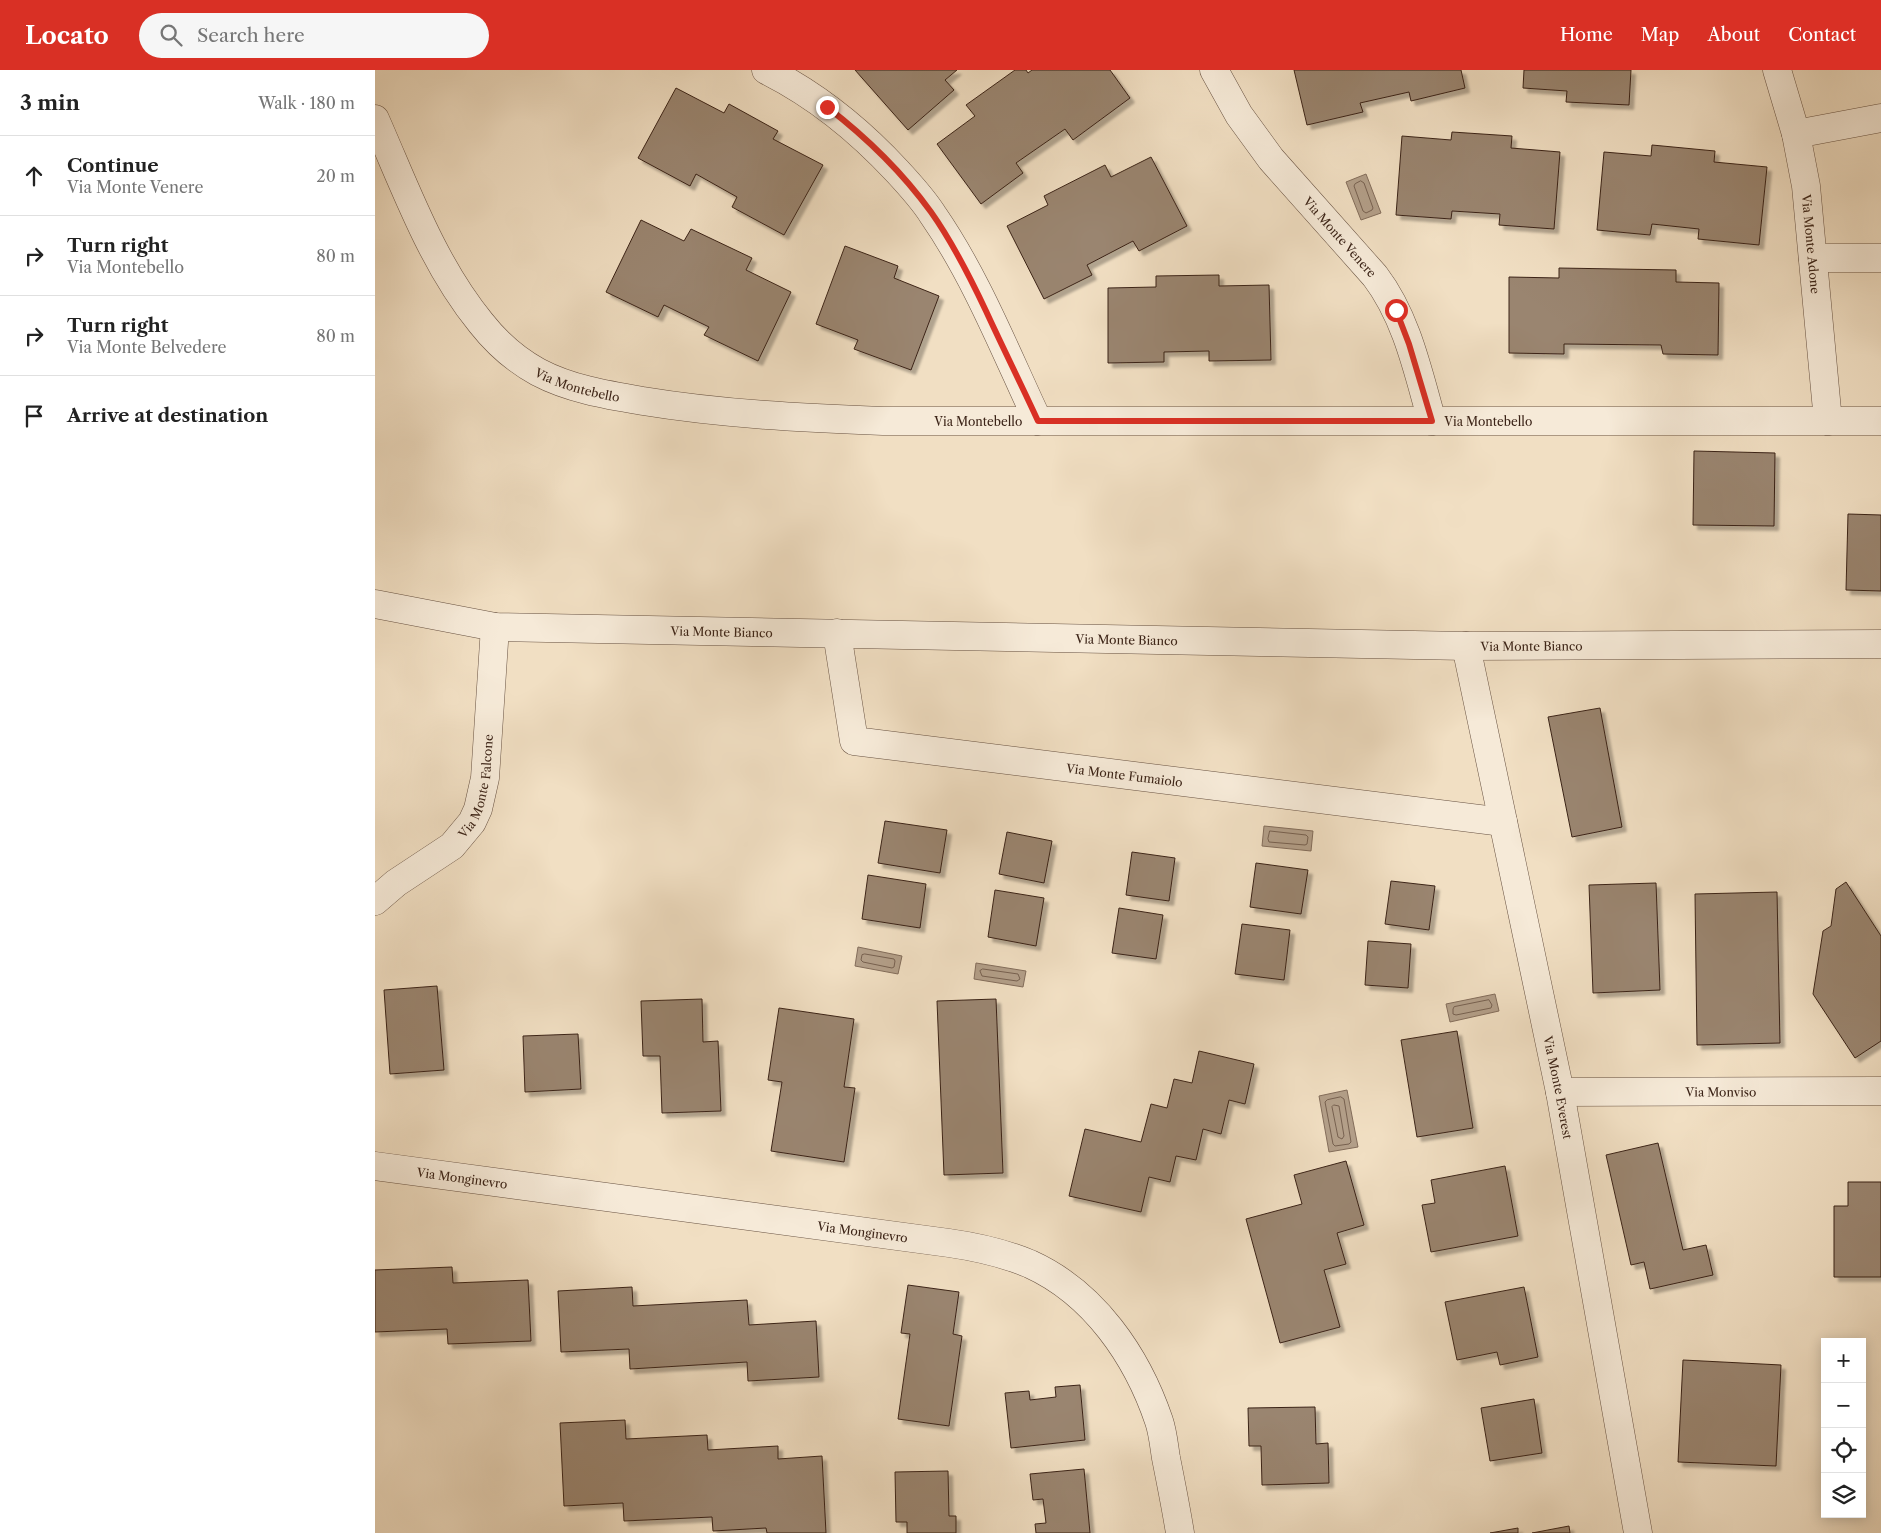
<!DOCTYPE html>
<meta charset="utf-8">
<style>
:root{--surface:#fff;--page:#f6f6f6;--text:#222;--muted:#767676;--line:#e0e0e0;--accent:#d93025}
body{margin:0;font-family:"Libre Caslon Text",serif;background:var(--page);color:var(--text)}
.controls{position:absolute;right:15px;bottom:15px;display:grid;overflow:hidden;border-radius:0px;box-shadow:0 2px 12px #0003}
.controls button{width:45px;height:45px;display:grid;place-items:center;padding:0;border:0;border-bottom:1px solid var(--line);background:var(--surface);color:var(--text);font:25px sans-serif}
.stop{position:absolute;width:15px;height:15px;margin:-11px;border:4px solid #d93025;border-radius:50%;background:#fff}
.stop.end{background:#d93025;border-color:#fff;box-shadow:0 1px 5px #0008}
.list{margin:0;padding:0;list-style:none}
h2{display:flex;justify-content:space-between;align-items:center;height:65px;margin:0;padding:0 20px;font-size:21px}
h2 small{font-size:16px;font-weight:400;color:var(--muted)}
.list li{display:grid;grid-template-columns:32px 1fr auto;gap:15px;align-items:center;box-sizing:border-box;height:80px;padding:0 20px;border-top:1px solid var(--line)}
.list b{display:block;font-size:19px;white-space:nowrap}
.list p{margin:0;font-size:16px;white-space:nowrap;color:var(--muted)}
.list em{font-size:16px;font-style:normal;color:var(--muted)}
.icon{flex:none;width:28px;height:28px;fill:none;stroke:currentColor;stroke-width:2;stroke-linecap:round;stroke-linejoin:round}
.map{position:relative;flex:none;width:1506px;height:1463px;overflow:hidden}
header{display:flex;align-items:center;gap:30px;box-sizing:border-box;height:70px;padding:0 25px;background:var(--accent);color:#fff}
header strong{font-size:24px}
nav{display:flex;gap:28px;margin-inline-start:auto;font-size:18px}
.search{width:350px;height:45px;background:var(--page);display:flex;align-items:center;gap:12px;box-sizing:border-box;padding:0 18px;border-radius:28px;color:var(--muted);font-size:19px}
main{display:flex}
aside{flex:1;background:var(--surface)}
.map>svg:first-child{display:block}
</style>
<header>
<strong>Locato</strong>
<div class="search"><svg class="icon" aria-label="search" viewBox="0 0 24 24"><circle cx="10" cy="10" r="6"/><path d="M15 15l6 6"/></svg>Search here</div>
<nav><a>Home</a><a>Map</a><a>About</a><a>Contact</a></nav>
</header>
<main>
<aside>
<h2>3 min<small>Walk · 180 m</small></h2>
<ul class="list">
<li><svg class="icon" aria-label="ahead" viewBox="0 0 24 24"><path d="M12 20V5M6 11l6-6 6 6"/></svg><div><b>Continue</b><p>Via Monte Venere</p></div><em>20 m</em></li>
<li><svg class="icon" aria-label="right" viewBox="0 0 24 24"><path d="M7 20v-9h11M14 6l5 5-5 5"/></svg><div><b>Turn right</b><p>Via Montebello</p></div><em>80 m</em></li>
<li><svg class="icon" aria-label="right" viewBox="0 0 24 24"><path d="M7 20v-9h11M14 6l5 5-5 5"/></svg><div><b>Turn right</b><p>Via Monte Belvedere</p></div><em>80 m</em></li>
<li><svg class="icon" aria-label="arrive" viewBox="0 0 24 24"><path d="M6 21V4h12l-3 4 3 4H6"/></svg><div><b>Arrive at destination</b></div></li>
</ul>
</aside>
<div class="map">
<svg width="1506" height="1463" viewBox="0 0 1506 1463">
<defs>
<filter id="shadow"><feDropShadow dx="4.5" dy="4.5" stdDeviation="1" flood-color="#0004"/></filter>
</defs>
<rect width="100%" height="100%" fill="#f1dfc3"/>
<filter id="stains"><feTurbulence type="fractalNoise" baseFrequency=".004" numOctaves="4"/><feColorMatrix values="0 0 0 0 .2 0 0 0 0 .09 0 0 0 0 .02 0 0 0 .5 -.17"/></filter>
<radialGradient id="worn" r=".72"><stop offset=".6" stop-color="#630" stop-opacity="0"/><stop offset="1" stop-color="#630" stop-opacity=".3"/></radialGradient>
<g fill="#b39f89" stroke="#836d5b">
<polygon points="991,104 1006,143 986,150 971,112"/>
<polygon points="889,756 938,761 936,781 887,776"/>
<polygon points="483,877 527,886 523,904 480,896"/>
<polygon points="601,893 651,901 648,917 599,909"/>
<polygon points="1120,924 1124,941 1075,952 1071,934"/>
<polygon points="972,1020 983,1077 954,1082 944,1026"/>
</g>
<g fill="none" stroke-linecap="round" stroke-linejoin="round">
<g stroke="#776150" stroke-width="1">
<polygon points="986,111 989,113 998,138 997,140 991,143 988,141 979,116 980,114"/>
<polygon points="895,761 931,765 933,767 932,774 930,775 894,772 893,769"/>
<polygon points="490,884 519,889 520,891 519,897 517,898 488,892 486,890 487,885"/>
<polygon points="608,899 643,904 645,909 642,911 607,906 605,901"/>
<polygon points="1114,930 1117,935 1116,938 1081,945 1078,944 1078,939 1079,937"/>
<polygon points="966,1027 969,1029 976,1072 974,1074 960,1076 958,1074 950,1032 952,1030"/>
<polygon points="959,1035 964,1036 969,1066 967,1069 963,1067 957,1037"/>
</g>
</g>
<g fill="#9a8570" stroke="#3b2317" filter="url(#shadow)">
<polygon points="480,0 582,0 570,10 579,20 533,60"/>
<polygon points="640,0 651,0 653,3 657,0 735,0 755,28 698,70 690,59 641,93 648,103 606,134 562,74 600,46 591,35"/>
<polygon points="919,0 1086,0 1090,18 1036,31 1034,22 985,33 988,42 932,55"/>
<polygon points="1149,0 1256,0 1254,35 1191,32 1192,21 1148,18"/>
<polygon points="301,18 349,43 354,34 403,61 398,69 448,95 409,165 357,137 362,127 321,104 315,116 263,88"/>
<polygon points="1077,62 1137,66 1136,78 1185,82 1179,159 1124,155 1125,144 1077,141 1076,149 1021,145 1027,66 1076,70"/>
<polygon points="1277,75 1340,81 1339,92 1392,97 1384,175 1323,169 1324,159 1277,154 1275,165 1222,160 1229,82 1276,86"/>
<polygon points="776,87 812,156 764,181 758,171 712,195 717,205 669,229 632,156 673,135 669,126 730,95 736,107"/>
<polygon points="266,150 309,171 316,159 377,188 371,200 416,222 383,291 329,265 334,257 289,235 283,247 231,222"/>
<polygon points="470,176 523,196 519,208 564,226 536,300 479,279 483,270 441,254"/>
<polygon points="1184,198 1301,200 1301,212 1344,213 1343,285 1288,284 1286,275 1189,274 1189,284 1134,283 1134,207 1184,208"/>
<polygon points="844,205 844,216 894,215 896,290 834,291 834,281 789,282 789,292 733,293 733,218 781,217 781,206"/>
<polygon points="1319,381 1400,383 1399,456 1318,455"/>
<polygon points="1473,444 1506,445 1506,521 1471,520"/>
<polygon points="1225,638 1247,757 1197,767 1173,647"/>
<polygon points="510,751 572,760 565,803 503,793"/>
<polygon points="632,762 677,771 669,813 624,804"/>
<polygon points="757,782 800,788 794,831 751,825"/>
<polygon points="881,793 933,800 926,844 875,837"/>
<polygon points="493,805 551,814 545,858 487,849"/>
<polygon points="1016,811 1060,816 1054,860 1010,854"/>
<polygon points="1471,812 1506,866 1506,971 1480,988 1438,924 1448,861 1456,856 1461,819"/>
<polygon points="1281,813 1285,920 1218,923 1214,815"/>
<polygon points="620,820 669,828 661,876 613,867"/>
<polygon points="1402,822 1405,973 1322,975 1320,824"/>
<polygon points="744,838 788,845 781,889 737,883"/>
<polygon points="867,854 915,860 909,910 860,904"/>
<polygon points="993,871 1036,874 1033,918 990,915"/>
<polygon points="62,916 69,1000 15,1004 9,920"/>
<polygon points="327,929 328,972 343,971 346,1041 287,1043 285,986 268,986 266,931"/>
<polygon points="621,929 628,1103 569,1105 562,931"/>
<polygon points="404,938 479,949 469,1017 480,1018 469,1092 396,1081 407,1012 393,1010"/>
<polygon points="1082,961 1098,1058 1042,1067 1026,970"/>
<polygon points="203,964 206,1019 150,1022 148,966"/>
<polygon points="824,981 879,994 870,1034 854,1030 846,1064 828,1059 821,1090 801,1086 795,1112 774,1107 766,1142 694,1126 710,1059 766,1072 776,1034 792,1038 799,1009 817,1013"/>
<polygon points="1283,1073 1308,1180 1331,1175 1338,1205 1275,1219 1269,1192 1256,1195 1231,1085"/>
<polygon points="971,1091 989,1155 962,1163 971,1194 949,1200 965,1257 905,1273 871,1149 927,1134 919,1105"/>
<polygon points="1130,1096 1143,1166 1056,1182 1047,1135 1060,1133 1056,1110"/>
<polygon points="1473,1112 1506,1112 1506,1207 1459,1207 1459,1136 1473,1136"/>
<polygon points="77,1197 78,1213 153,1210 156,1271 73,1274 72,1259 0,1262 0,1200"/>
<polygon points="533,1215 584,1222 578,1264 587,1266 574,1356 523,1349 535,1264 526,1263"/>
<polygon points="257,1217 258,1236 372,1230 374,1255 441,1251 444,1307 373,1311 372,1292 255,1299 254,1279 186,1282 183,1221"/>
<polygon points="1149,1217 1163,1287 1125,1295 1122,1282 1082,1290 1070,1232"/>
<polygon points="1308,1290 1406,1295 1401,1396 1303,1392"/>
<polygon points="705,1315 710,1370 636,1378 630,1323 654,1321 655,1330 681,1327 680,1317"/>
<polygon points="1159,1329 1167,1383 1115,1391 1106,1338"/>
<polygon points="940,1337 941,1374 953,1373 954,1413 887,1415 886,1376 874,1376 873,1338"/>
<polygon points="250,1350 251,1369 332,1365 333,1380 403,1376 403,1389 447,1386 451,1463 392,1463 391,1458 338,1461 337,1447 249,1451 248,1433 189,1436 185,1353"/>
<polygon points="709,1399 715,1463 661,1463 660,1454 671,1453 668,1429 658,1430 655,1404"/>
<polygon points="573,1401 574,1446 581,1446 581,1463 532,1463 532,1452 521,1452 520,1402"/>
<polygon points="1194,1456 1195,1463 1157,1463"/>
<polygon points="1143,1458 1143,1463 1115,1463"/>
</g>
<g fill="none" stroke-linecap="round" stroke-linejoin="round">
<defs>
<g id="minor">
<path d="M391 0C441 25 484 60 522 101 535 115 548 129 558 145 601 207 631 283 663 351"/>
<path id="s1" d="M839 0 864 45 896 89 1000 206C1032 248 1043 302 1057 351"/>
<path id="s2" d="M1402 0 1421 64 1431 116 1453 351"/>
<path id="s3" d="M0 49C31 119 57 193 106 253 121 272 141 290 163 302 195 319 232 325 268 331 347 344 428 348 508 351H1506"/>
<polyline points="1421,64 1506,48"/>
<polyline points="1438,188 1506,188"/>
<path id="s4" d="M0 534 120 557 1091 576 1506 574"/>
<path id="s5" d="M462 563 479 671 1128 752"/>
<path id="s6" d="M1091 576 1185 1022 1263 1463"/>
<path id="s7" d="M0 831 21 813 77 776 97 752 103 739 110 708 120 557"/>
<path id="s8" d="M1185 1022 1506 1021"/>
<path id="s9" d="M0 1096 574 1173C602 1177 629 1183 655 1194 719 1223 762 1286 784 1351 788 1363 789 1376 791 1388 796 1413 801 1438 805 1463"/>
</g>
</defs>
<use href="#minor" stroke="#685242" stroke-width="29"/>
<use href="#minor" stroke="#f6ead8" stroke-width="28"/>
</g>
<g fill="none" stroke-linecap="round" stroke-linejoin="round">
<path stroke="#d93025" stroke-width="6" d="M452 37C491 67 527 102 556 142 578 173 595 207 611 241 628 278 646 314 663 351H1057L1034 274 1021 240"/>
</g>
<g text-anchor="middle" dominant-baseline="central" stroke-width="4.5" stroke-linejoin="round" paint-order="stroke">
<g font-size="12" fill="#3b2317" stroke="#f6ead8">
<text stroke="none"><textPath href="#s1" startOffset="210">Via Monte Venere</textPath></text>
<text stroke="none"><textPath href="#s2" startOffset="178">Via Monte Adone</textPath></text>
<text stroke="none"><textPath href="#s3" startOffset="348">Via Montebello</textPath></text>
<text stroke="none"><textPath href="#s3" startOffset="752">Via Montebello</textPath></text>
<text stroke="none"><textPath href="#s3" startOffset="1262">Via Montebello</textPath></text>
<text stroke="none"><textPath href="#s4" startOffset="349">Via Monte Bianco</textPath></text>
<text stroke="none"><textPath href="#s4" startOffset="754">Via Monte Bianco</textPath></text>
<text stroke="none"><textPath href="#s4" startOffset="1159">Via Monte Bianco</textPath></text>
<text stroke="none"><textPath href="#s5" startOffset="382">Via Monte Fumaiolo</textPath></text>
<text stroke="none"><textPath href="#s7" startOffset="162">Via Monte Falcone</textPath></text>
<text stroke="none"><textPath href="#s6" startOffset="451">Via Monte Everest</textPath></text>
<text stroke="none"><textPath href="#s8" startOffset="161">Via Monviso</textPath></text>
<text stroke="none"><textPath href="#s9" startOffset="88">Via Monginevro</textPath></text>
<text stroke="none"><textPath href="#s9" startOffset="492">Via Monginevro</textPath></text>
</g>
</g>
<rect width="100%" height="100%" filter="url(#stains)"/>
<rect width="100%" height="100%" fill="url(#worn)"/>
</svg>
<div class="controls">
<button>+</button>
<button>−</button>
<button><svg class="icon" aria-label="locate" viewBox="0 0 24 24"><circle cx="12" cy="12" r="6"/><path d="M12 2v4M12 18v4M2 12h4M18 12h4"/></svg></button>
<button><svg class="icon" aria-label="layers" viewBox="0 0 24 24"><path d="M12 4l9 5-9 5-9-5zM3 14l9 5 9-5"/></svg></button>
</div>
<div class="stop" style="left:1021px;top:240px"></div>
<div class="stop end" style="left:452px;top:37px"></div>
</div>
</main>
